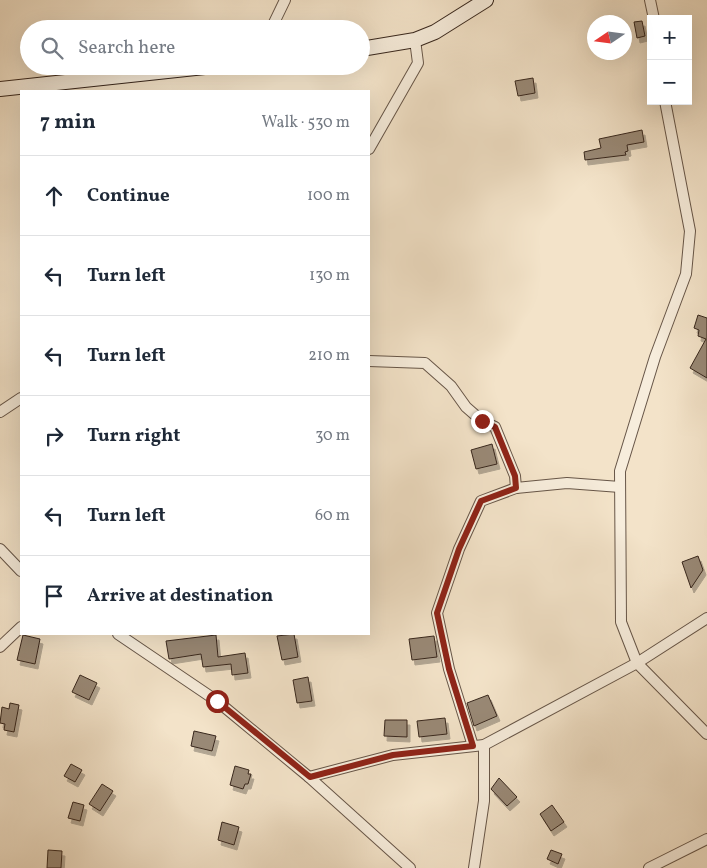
<!DOCTYPE html>
<meta charset="utf-8">
<style>
:root{--surface:#fff;--page:#f2f2f3;--text:#1f2937;--muted:#747a83;--line:#e0e1e3}
body{margin:0;font-family:Vollkorn,serif;background:var(--page);color:var(--text)}
.controls{position:absolute;right:15px;top:15px;display:grid;overflow:hidden;border-radius:0px;box-shadow:0 5px 20px #0002}
.controls button{width:45px;height:45px;display:grid;place-items:center;padding:0;border:0;border-bottom:1px solid var(--line);background:var(--surface);color:var(--text);font:25px sans-serif}
.compass{position:absolute;left:587px;top:15px;width:45px;height:45px;border-radius:50%;background:var(--surface);box-shadow:0 5px 20px #0002;rotate:257deg}
.stop{position:absolute;width:15px;height:15px;margin:-11px;border:4px solid #8f2418;border-radius:50%;background:#fff}
.stop.end{background:#8f2418;border-color:#fff;box-shadow:0 1px 5px #0008}
.list{margin:0;padding:0;list-style:none}
h2{display:flex;justify-content:space-between;align-items:center;height:65px;margin:0;padding:0 20px;font-size:21px}
h2 small{font-size:16px;font-weight:400;color:var(--muted)}
.list li{display:grid;grid-template-columns:32px 1fr auto;gap:15px;align-items:center;box-sizing:border-box;height:80px;padding:0 20px;border-top:1px solid var(--line)}
.list b{display:block;font-size:19px;white-space:nowrap}
.list em{font-size:16px;font-style:normal;color:var(--muted)}
.icon{flex:none;width:28px;height:28px;fill:none;stroke:currentColor;stroke-width:2;stroke-linecap:round;stroke-linejoin:round}
.map{position:relative;flex:none;width:707px;height:868px;overflow:hidden}
.search{position:absolute;background:var(--surface);box-shadow:0 5px 20px #0002;left:20px;top:20px;width:350px;height:55px;display:flex;align-items:center;gap:12px;box-sizing:border-box;padding:0 18px;border-radius:28px;color:var(--muted);font-size:19px}
.panel{position:absolute;background:var(--surface);box-shadow:0 5px 20px #0002;left:20px;top:90px;width:350px;height:545px;border-radius:0px}
.map>svg:first-child{display:block}
</style>
<div class="map">
<svg width="707" height="868" viewBox="0 0 707 868">
<defs>
<filter id="shadow"><feDropShadow dx="3" dy="5" stdDeviation="0" flood-color="#0004"/></filter>
</defs>
<rect width="100%" height="100%" fill="#f3e3c9"/>
<filter id="stains"><feTurbulence type="fractalNoise" baseFrequency=".004" numOctaves="4"/><feColorMatrix values="0 0 0 0 .2 0 0 0 0 .09 0 0 0 0 .02 0 0 0 .5 -.17"/></filter>
<radialGradient id="worn" r=".72"><stop offset=".6" stop-color="#630" stop-opacity="0"/><stop offset="1" stop-color="#630" stop-opacity=".3"/></radialGradient>
<g fill="#998976" stroke="#38271d" filter="url(#shadow)">
<polygon points="642,21 645,36 637,38 634,22"/>
<polygon points="533,78 535,93 518,96 515,81"/>
<polygon points="642,130 644,142 627,145 628,151 625,152 626,155 585,160 584,152 601,148 599,139"/>
<polygon points="698,315 707,318 707,378 690,368 706,339 698,336 699,330 694,328"/>
<polygon points="492,444 497,464 476,469 471,450"/>
<polygon points="698,556 703,570 691,588 682,562"/>
<polygon points="294,634 298,657 282,660 277,636"/>
<polygon points="23,635 40,639 35,664 17,660"/>
<polygon points="216,635 218,657 245,653 248,673 232,675 231,664 203,667 201,654 169,659 166,641"/>
<polygon points="434,636 437,657 412,660 409,639"/>
<polygon points="80,675 97,683 89,700 72,692"/>
<polygon points="308,677 312,701 297,703 293,680"/>
<polygon points="488,695 497,716 474,726 467,703"/>
<polygon points="10,703 19,705 14,732 4,730 5,724 0,723 2,707 9,709"/>
<polygon points="445,718 447,734 419,737 417,721"/>
<polygon points="385,720 407,720 407,737 384,736"/>
<polygon points="194,731 216,736 212,751 191,746"/>
<polygon points="71,764 82,770 75,782 64,776"/>
<polygon points="235,766 249,770 248,774 251,774 248,784 245,784 243,789 230,785"/>
<polygon points="499,778 517,797 507,806 491,789"/>
<polygon points="102,784 113,791 100,811 89,804"/>
<polygon points="73,802 84,805 80,821 68,818"/>
<polygon points="552,805 564,822 551,831 540,814"/>
<polygon points="222,822 239,827 234,845 218,840"/>
<polygon points="48,850 62,851 61,868 47,868"/>
<polygon points="551,850 562,854 558,864 547,859"/>
</g>
<g fill="none" stroke-linecap="round" stroke-linejoin="round">
<defs>
<g id="street">
<polyline points="650,0 654,19"/>
<polyline points="271,29 285,0"/>
<polyline points="665,101 690,231 686,274 655,357 620,471 621,622 637,663 707,734"/>
<polyline points="369,149 418,63 415,40"/>
<polyline points="369,361 425,363 451,386 466,407 482,421 495,427 515,476 516,488"/>
<polyline points="0,412 21,398"/>
<polyline points="0,549 21,571"/>
<polyline points="118,634 217,701 309,777 410,868"/>
<polyline points="0,647 21,627"/>
<polyline points="473,746 449,669 437,613 459,549 481,501 516,488 567,483 620,487"/>
<polyline points="309,777 393,755 484,745 637,663 707,618"/>
<polyline points="474,868 484,801 484,745"/>
<polyline points="649,868 707,839"/>
</g>
<g id="secondary">
<polyline points="361,49 415,40 435,32 486,0"/>
<polyline points="0,89 214,66"/>
</g>
</defs>
<use href="#street" stroke="#675648" stroke-width="12"/>
<use href="#secondary" stroke="#38271d" stroke-width="16"/>
<use href="#street" stroke="#f7eddc" stroke-width="10"/>
<use href="#secondary" stroke="#f7eddc" stroke-width="14"/>
</g>
<g fill="none" stroke-linecap="round" stroke-linejoin="round">
<polyline stroke="#8f2418" stroke-width="6" points="217,701 310,777 393,755 473,746 449,669 437,613 459,549 481,501 516,488 515,476 495,427 482,421"/>
</g>
<rect width="100%" height="100%" filter="url(#stains)"/>
<rect width="100%" height="100%" fill="url(#worn)"/>
</svg>
<div class="controls">
<button>+</button>
<button>−</button>
</div>
<svg class="compass" viewBox="-18 -18 36 36"><path d="M0-13l5 13h-10z" fill="#e53935"/><path d="M0 13l5-13h-10z" fill="#747a83"/></svg>
<div class="stop" style="left:217px;top:701px"></div>
<div class="stop end" style="left:482px;top:421px"></div>
<div class="search"><svg class="icon" aria-label="search" viewBox="0 0 24 24"><circle cx="10" cy="10" r="6"/><path d="M15 15l6 6"/></svg>Search here</div>
<section class="panel">
<h2>7 min<small>Walk · 530 m</small></h2>
<ul class="list">
<li><svg class="icon" aria-label="ahead" viewBox="0 0 24 24"><path d="M12 20V5M6 11l6-6 6 6"/></svg><div><b>Continue</b></div><em>100 m</em></li>
<li><svg class="icon" aria-label="left" viewBox="0 0 24 24"><path d="M17 20v-9H6M10 6l-5 5 5 5"/></svg><div><b>Turn left</b></div><em>130 m</em></li>
<li><svg class="icon" aria-label="left" viewBox="0 0 24 24"><path d="M17 20v-9H6M10 6l-5 5 5 5"/></svg><div><b>Turn left</b></div><em>210 m</em></li>
<li><svg class="icon" aria-label="right" viewBox="0 0 24 24"><path d="M7 20v-9h11M14 6l5 5-5 5"/></svg><div><b>Turn right</b></div><em>30 m</em></li>
<li><svg class="icon" aria-label="left" viewBox="0 0 24 24"><path d="M17 20v-9H6M10 6l-5 5 5 5"/></svg><div><b>Turn left</b></div><em>60 m</em></li>
<li><svg class="icon" aria-label="arrive" viewBox="0 0 24 24"><path d="M6 21V4h12l-3 4 3 4H6"/></svg><div><b>Arrive at destination</b></div></li>
</ul>
</section>
</div>
